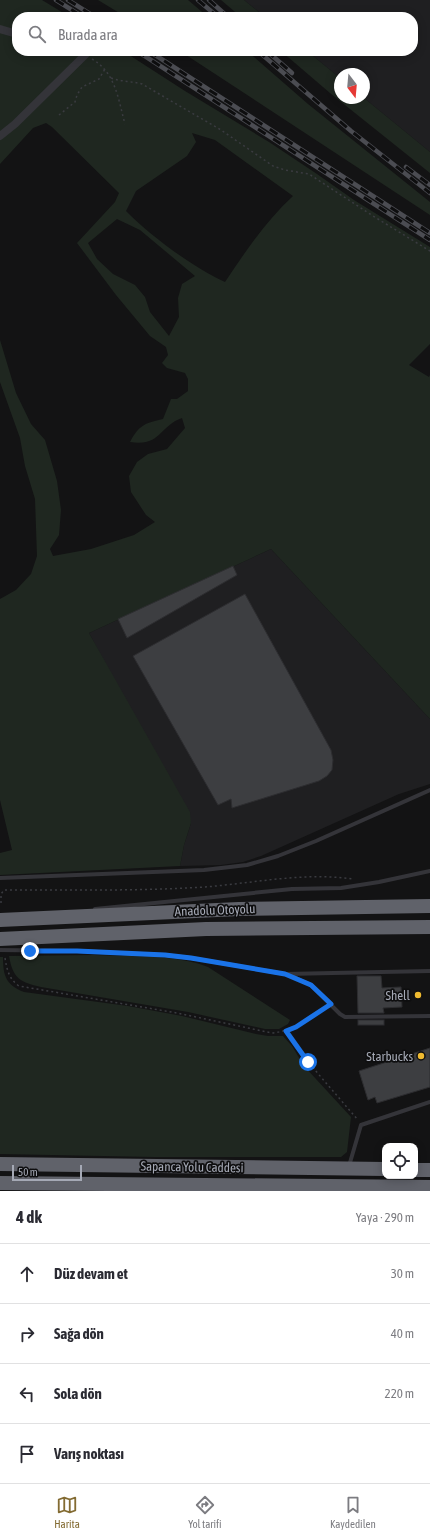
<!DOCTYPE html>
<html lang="tr">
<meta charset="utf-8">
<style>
:root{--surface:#fff;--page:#f2f2f3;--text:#2b2b33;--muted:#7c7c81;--line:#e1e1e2;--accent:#836b32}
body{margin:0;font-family:"Asap Condensed",sans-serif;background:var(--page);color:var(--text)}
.controls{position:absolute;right:12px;bottom:12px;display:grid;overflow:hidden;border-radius:8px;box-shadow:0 2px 10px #0003}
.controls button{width:36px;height:36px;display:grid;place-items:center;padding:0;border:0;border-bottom:1px solid var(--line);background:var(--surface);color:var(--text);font:20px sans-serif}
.compass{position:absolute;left:334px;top:68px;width:36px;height:36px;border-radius:50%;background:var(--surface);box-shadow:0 2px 10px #0003;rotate:164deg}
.scale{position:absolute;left:12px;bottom:10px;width:70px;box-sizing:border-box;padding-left:4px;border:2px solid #a5a9b5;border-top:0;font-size:11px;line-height:14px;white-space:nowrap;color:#a5a9b5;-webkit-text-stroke:3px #0e0e0f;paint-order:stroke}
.stop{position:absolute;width:12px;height:12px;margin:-9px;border:3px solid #1a73e8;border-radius:50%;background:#fff}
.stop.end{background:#1a73e8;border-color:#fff;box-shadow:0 1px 4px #0008}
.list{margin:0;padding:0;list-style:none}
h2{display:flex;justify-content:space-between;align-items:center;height:52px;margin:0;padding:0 16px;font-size:17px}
h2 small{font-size:13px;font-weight:400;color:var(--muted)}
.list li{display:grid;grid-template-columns:26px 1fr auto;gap:12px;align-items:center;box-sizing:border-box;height:60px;padding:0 16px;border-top:1px solid var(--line)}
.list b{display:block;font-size:15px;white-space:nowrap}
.list em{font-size:13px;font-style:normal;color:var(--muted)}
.icon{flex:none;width:22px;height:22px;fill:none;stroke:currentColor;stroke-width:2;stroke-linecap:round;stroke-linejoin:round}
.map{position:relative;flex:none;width:430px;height:1191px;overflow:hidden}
.search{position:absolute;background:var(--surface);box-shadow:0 2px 10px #0003;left:12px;right:12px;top:12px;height:44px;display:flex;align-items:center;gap:10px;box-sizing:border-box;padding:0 14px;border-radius:16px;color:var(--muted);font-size:15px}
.sheet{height:292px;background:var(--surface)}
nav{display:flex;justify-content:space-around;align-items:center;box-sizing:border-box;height:56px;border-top:1px solid var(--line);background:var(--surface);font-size:11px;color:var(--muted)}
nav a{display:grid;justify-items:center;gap:2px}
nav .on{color:var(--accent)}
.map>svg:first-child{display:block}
</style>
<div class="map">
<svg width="430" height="1191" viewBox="0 0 430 1191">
<rect width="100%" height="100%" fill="#131314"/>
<g fill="#1f1f21">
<polygon points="244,0 430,0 430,152 364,98 364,74 340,74 340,78 307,51 413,51 413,17 265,17"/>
<polygon points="271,549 430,719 430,784 399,794 261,856 243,862 221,865 180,866 184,845 191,823 89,633"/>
</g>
<g fill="#1f2720" fill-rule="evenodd">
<path d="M0 0H42L70 17H17V51H123L185 91 269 142 317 174 354 200 430 247V344L409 365 429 377 430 375V719L271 549 89 633 190 812 191 823 184 845 180 866 0 875V853L12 850 0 800V599L16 590 31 574 37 556 35 499 25 466 20 438 0 382V340L16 393 31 424 45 440 57 481 61 510 59 535 50 549 53 556 91 549 134 535 155 522 146 515 131 492 129 476 137 462 148 454 167 449 185 428 182 418C159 426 161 447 130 442 139 425 145 423 163 419L171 399H177L188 391V379L185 373 167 368 162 363 168 355 166 347 150 336 116 295 77 243 115 202 119 193 52 127 46 123 33 128 0 164ZM192 133 215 140 293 196C266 221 245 252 225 282 191 266 152 237 126 211L136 191 187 156 196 142ZM117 219 140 230 195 276 182 284 178 298 179 317 169 336 150 312 145 297 135 285 113 274 97 259 88 243Z"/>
<polygon points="98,0 188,0 208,17 126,17"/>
<polygon points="221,0 244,0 265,17 241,17"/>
<polygon points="180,51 247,51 308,104 430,202 430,215"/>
<polygon points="281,51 307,51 340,78 340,98 364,98 430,152 430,173 330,93"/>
<path d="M94 955C129 957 176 954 208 967L290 1020 288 1024 279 1029H265L188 1012 41 987C20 982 13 979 9 956Z"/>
<path d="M0 957H3C3 976 6 985 24 992L128 1006 182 1016 256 1034 268 1036H283L292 1046 304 1066 351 1117 347 1152 341 1157H154L0 1154Z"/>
</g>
<g fill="#3d3e41" stroke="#2d2d30">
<polygon points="233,566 237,575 127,638 118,619"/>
<polygon points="245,594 331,750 333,760 332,770 327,776 319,781 232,808 231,799 218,805 133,656"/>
<polygon points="357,976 381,976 382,988 401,987 402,1007 383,1008 384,1013 358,1013"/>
<rect x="358" y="1020" width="26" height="5"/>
<polygon points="430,1048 430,1087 377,1103 375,1097 368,1100 359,1071"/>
</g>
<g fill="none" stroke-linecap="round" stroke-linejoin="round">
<g stroke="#3a3b40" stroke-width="1.5" stroke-dasharray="2 3" stroke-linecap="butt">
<path d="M92 59C116 73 118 99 125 124"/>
<path d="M111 78C122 82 131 81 142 84L221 130 273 166 285 170 309 174 373 216 430 251"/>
<polyline points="59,115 75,102 77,95 82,87 99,79 105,69"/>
<path d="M1 903V894L4 890H10C75 890 140 891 205 887 254 883 304 872 353 879"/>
<path d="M5 958C7 970 9 979 19 986L177 1013 272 1033C293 1031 308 1019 326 1008"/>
<polyline points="286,1031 308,1062 358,1120"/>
</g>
<g stroke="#343439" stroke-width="4">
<polyline points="0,878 204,870 247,865 278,856 316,841 430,790"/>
<polyline points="95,909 292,889 341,888 379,882 430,871"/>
<polyline points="0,950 77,951 165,955 191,958 285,974 430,971"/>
<polyline points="287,974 311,985 340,1014 345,1017 430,1016"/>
<polyline points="349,1166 361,1125 430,1102"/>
</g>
<g stroke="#343439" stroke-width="8">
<polyline points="0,29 17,34"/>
<polyline points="0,136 15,124 85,55 79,51"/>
</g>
<g stroke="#60626a" stroke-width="14">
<polyline points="0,920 239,909 430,906"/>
<polyline points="0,939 206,929 430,927"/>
<polyline points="0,1164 385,1169"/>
<polyline points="415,1170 430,1170"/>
<polyline points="0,1183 430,1187"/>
</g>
<defs>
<g id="rail">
<polyline points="56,0 83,17"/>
<polyline points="68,0 95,17"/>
<polyline points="198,0 218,17"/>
<polyline points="209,0 228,17"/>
<polyline points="137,51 430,240"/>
<polyline points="149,51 430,233"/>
<polyline points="258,51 351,131 430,193"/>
<polyline points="267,51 292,73"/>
<polyline points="406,167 430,185"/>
</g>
</defs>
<use href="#rail" stroke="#4b4c52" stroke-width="4.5"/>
<use href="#rail" stroke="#0e0e0f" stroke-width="3" stroke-dasharray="9" stroke-linecap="butt"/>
</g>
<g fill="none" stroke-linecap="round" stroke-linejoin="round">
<polyline stroke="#1a73e8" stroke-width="5" points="30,951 77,951 165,955 191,958 285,974 311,985 331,1004 296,1027 286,1031 308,1062"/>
</g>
<g fill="#efba30" stroke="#0e0e0f" stroke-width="1.5">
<circle cx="418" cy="995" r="4"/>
<circle cx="421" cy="1056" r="4"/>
</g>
<g text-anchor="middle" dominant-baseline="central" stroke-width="3.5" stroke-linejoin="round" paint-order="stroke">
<g font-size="13" fill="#a5a9b5" stroke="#0e0e0f">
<text transform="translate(215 910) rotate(-2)">Anadolu Otoyolu</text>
<text transform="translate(192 1167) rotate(1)">Sapanca Yolu Caddesi</text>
</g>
<g font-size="13" fill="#a5a9b5" stroke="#0e0e0f" text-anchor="end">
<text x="410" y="995">Shell</text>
<text x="413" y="1056">Starbucks</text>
</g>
</g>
</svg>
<div class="controls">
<button><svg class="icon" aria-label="locate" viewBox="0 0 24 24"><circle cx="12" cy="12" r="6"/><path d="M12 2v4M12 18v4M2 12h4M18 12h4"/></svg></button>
</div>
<svg class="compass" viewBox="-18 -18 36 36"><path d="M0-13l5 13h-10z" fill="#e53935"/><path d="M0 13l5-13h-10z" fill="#7c7c81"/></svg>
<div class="scale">50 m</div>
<div class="stop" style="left:308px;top:1062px"></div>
<div class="stop end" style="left:30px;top:951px"></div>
<div class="search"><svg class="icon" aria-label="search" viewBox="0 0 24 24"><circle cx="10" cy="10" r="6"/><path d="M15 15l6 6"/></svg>Burada ara</div>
</div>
<section class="sheet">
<h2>4 dk<small>Yaya · 290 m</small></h2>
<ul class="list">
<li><svg class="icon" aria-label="ahead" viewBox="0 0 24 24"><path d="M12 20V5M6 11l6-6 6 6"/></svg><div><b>Düz devam et</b></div><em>30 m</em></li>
<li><svg class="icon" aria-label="right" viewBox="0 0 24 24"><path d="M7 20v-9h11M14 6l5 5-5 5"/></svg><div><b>Sağa dön</b></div><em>40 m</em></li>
<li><svg class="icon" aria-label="left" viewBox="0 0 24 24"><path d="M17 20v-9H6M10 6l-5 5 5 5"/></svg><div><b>Sola dön</b></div><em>220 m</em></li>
<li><svg class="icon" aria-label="arrive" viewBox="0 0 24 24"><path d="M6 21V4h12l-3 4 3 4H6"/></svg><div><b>Varış noktası</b></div></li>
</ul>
</section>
<nav>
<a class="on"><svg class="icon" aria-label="map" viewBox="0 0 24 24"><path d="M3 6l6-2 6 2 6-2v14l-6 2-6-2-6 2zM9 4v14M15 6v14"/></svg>Harita</a>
<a><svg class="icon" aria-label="directions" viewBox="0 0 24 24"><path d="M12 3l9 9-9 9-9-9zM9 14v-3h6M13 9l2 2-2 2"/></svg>Yol tarifi</a>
<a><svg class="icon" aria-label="saved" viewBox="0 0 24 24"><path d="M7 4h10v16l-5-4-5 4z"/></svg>Kaydedilen</a>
</nav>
